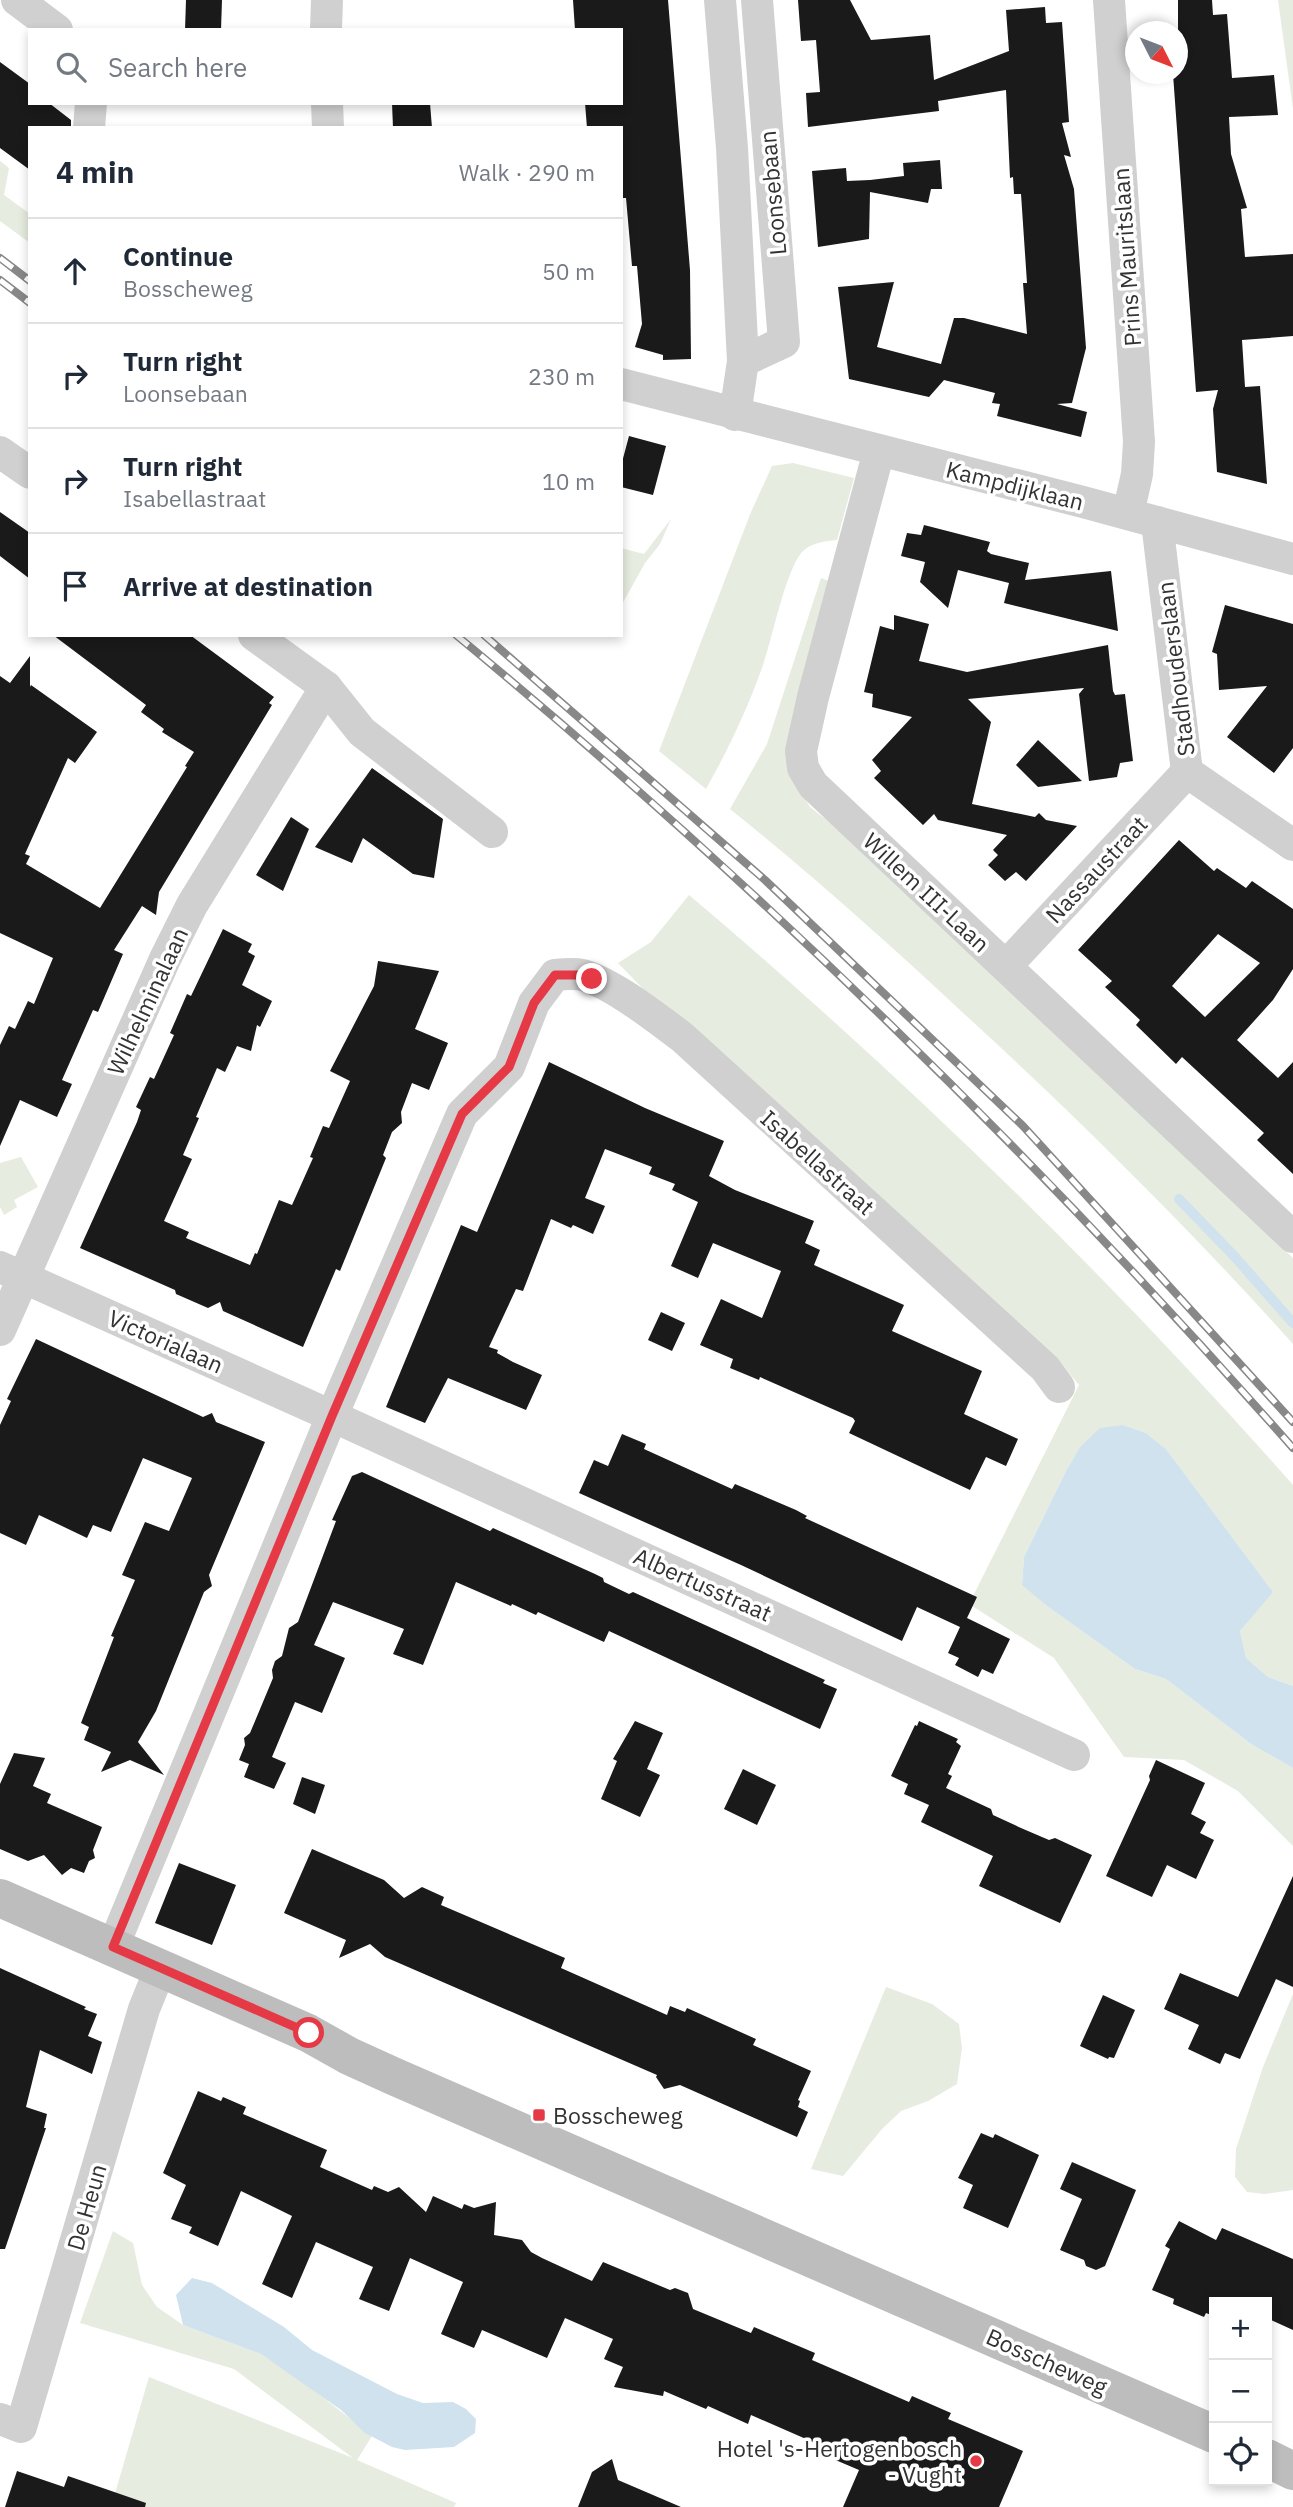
<!DOCTYPE html>
<meta charset="utf-8">
<style>
:root{--surface:#fff;--page:#f2f2f3;--text:#1f2937;--muted:#747a83;--line:#e0e1e3}
body{margin:0;font-family:"IBM Plex Sans",sans-serif;background:var(--page);color:var(--text)}
.controls{position:absolute;right:21px;bottom:21px;display:grid;overflow:hidden;border-radius:0px;box-shadow:0 4px 10px #0003}
.controls button{width:63px;height:63px;display:grid;place-items:center;padding:0;border:0;border-bottom:2px solid var(--line);background:var(--surface);color:var(--text);font:35px sans-serif}
.compass{position:absolute;left:1125px;top:21px;width:63px;height:63px;border-radius:50%;background:var(--surface);box-shadow:0 4px 10px #0003;rotate:132deg}
.stop{position:absolute;width:21px;height:21px;margin:-16px;border:5px solid #e63946;border-radius:50%;background:#fff}
.stop.end{background:#e63946;border-color:#fff;box-shadow:0 2px 7px #0008}
.list{margin:0;padding:0;list-style:none}
h2{display:flex;justify-content:space-between;align-items:center;height:91px;margin:0;padding:0 28px;font-size:30px}
h2 small{font-size:23px;font-weight:400;color:var(--muted)}
.list li{display:grid;grid-template-columns:46px 1fr auto;gap:21px;align-items:center;box-sizing:border-box;height:105px;padding:0 28px;border-top:2px solid var(--line)}
.list b{display:block;font-size:26px;white-space:nowrap}
.list p{margin:0;font-size:23px;white-space:nowrap;color:var(--muted)}
.list em{font-size:23px;font-style:normal;color:var(--muted)}
.icon{flex:none;width:38px;height:38px;fill:none;stroke:currentColor;stroke-width:2;stroke-linecap:round;stroke-linejoin:round}
.map{position:relative;flex:none;width:1293px;height:2507px;overflow:hidden}
.search{position:absolute;background:var(--surface);box-shadow:0 4px 10px #0003;left:28px;top:28px;width:595px;height:77px;display:flex;align-items:center;gap:18px;box-sizing:border-box;padding:0 24px;border-radius:0px;color:var(--muted);font-size:26px}
.panel{position:absolute;background:var(--surface);box-shadow:0 4px 10px #0003;left:28px;top:126px;width:595px;height:511px;border-radius:0px}
.map>svg:first-child{display:block}
</style>
<div class="map">
<svg width="1293" height="2507" viewBox="0 0 1293 2507">
<rect width="100%" height="100%" fill="#fff"/>
<g fill="#e6ecdf">
<polygon points="1278,0 1293,0 1293,109"/>
<polygon points="0,161 9,168 4,195 30,214 30,243 0,221"/>
<path d="M793 463 854 478 837 540C826 541 810 543 802 552 785 572 772 640 762 668 746 712 729 748 706 789L659 751 751 512 772 466Z"/>
<polygon points="671,519 660,544 645,563 621,606 621,548 644,554"/>
<path d="M821 578 831 582 790 774 810 807 847 836 1293 1258V1344C1188 1227 1077 1117 961 1011 886 941 810 873 730 809L767 744Z"/>
<path d="M689 895C904 1077 1107 1274 1293 1485V1686L1268 1677 1246 1658 1240 1631 1272 1591 1166 1449 1146 1433 1123 1425 1080 1447 1066 1471 1024 1557 1022 1584 1047 1606 1135 1669 1166 1679 1251 1744 1293 1768V1846L1238 1791 1184 1760 1124 1757 1054 1658 969 1604 1079 1385 1055 1356 652 998 618 963 651 942Z"/>
<polygon points="21,1157 38,1187 14,1200 17,1207 4,1215 0,1207 0,1163"/>
<polygon points="886,1987 932,2004 959,2024 962,2048 957,2084 928,2101 901,2111 882,2129 843,2176 811,2169"/>
<polygon points="1293,1994 1293,2190 1265,2194 1247,2192 1235,2177 1236,2149 1263,2067"/>
<polygon points="113,2231 133,2243 142,2285 157,2307 183,2325 261,2354 302,2381 372,2436 357,2460 456,2503 454,2507 111,2507 149,2377 353,2458 234,2369 80,2323"/>
</g>
<g fill="#cfe2ee">
<polygon points="1123,1425 1146,1433 1166,1449 1273,1592 1240,1631 1246,1658 1268,1677 1293,1686 1293,1768 1251,1744 1166,1679 1135,1669 1047,1606 1022,1585 1024,1557 1066,1471 1080,1447 1100,1428"/>
<polygon points="192,2278 212,2283 284,2327 312,2350 397,2394 423,2403 453,2402 466,2409 476,2419 475,2433 454,2447 405,2450 392,2447 365,2433 341,2410 261,2354 183,2325 176,2295"/>
</g>
<g fill="none" stroke-linecap="round" stroke-linejoin="round">
<polyline stroke="#cfe2ee" stroke-width="10" points="1179,1199 1235,1257 1293,1323"/>
</g>
<g fill="#1a1a1a" fill-rule="evenodd">
<polygon points="186,0 222,0 221,30 185,30"/>
<polygon points="573,0 668,0 690,270 691,359 663,360 663,355 635,347 642,324 637,266 632,266 626,198 621,198 621,128 587,128 585,103 621,103 621,30 575,30"/>
<polygon points="798,0 850,0 871,40 930,35 934,80 1009,51 1006,10 1045,7 1046,23 1062,22 1069,122 1062,123 1071,157 1064,155 1074,189 1086,348 1072,403 1057,404 1087,412 1081,437 997,416 1000,404 992,403 995,393 944,380 929,397 849,379 838,287 894,282 877,347 941,364 954,318 964,318 1027,334 1023,283 1027,283 1021,194 1014,194 1013,177 1010,178 1006,90 938,101 939,111 808,127 806,93 820,92 816,40 801,41"/>
<polygon points="1178,0 1212,0 1213,15 1227,14 1232,78 1274,75 1278,115 1229,117 1231,154 1247,208 1241,209 1245,257 1293,254 1293,336 1242,340 1245,387 1260,386 1267,484 1217,472 1213,409 1218,390 1196,392 1173,74 1178,74"/>
<polygon points="0,62 30,84 30,103 49,103 71,120 71,128 30,128 30,170 0,148"/>
<polygon points="392,103 430,103 432,128 393,128"/>
<polygon points="940,160 942,189 931,189 928,203 870,192 869,239 818,247 812,171 846,168 847,181 870,180 904,176 903,163"/>
<polygon points="629,436 666,446 653,495 621,487 621,466"/>
<polygon points="0,512 30,533 30,579 0,556"/>
<polygon points="924,525 990,542 987,551 991,554 1029,563 1025,580 1111,571 1118,631 1004,603 1009,583 958,570 948,608 920,582 925,562 901,556 907,533 921,535"/>
<polygon points="1225,605 1293,624 1293,748 1274,773 1227,737 1267,686 1219,690 1217,654 1212,652"/>
<polygon points="894,615 929,624 919,661 967,672 1108,645 1113,691 1115,695 1125,694 1133,761 1120,763 1117,777 1089,781 1079,694 1084,688 968,699 991,722 972,804 1035,817 1039,813 1046,820 1077,826 1026,881 1016,872 1005,881 988,865 998,855 993,850 1007,835 938,820 934,814 923,825 874,778 881,771 872,760 912,717 872,707 873,694 864,692 880,626 894,630"/>
<polygon points="53,635 190,635 274,697 269,703 272,705 159,892 156,915 142,906 114,950 123,954 98,1012 93,1010 62,1080 72,1084 57,1117 20,1100 0,1146 0,1045 9,1026 15,1029 28,1001 34,1004 53,958 0,933 0,676 10,683 30,656 30,687 31,685 97,732 75,763 68,758 25,854 30,856 26,864 100,908 187,767 185,766 194,752 162,732 164,729 141,712 146,705"/>
<polygon points="1038,740 1082,781 1038,787 1016,765"/>
<polygon points="372,768 443,819 434,878 413,874 363,838 352,863 315,847"/>
<polygon points="291,817 309,829 283,891 256,875"/>
<path d="M1179 840 1214 871 1217 868 1246 888 1252 881 1293 909V969L1273 1000 1237 1040 1278 1078 1293 1062V1174L1257 1140 1264 1133 1182 1057 1176 1064 1136 1025 1140 1020 1105 987 1112 981 1078 950ZM1218 934 1260 963 1205 1017 1172 986Z"/>
<polygon points="223,929 252,944 248,952 255,956 242,985 272,1001 260,1027 257,1025 251,1051 237,1046 225,1072 217,1068 196,1117 199,1118 183,1155 192,1159 164,1221 189,1232 186,1238 250,1265 255,1253 257,1254 279,1200 292,1205 313,1158 310,1157 323,1126 329,1128 350,1081 330,1071 374,986 378,961 439,971 415,1029 448,1043 429,1090 412,1083 401,1112 402,1123 392,1132 383,1155 386,1158 340,1271 336,1269 303,1347 223,1311 220,1302 208,1308 176,1294 175,1290 80,1248 137,1122 141,1110 136,1107 150,1077 154,1079 174,1035 170,1033 187,994 191,996"/>
<polygon points="549,1062 645,1108 724,1141 709,1176 735,1190 814,1221 805,1243 820,1250 814,1265 904,1305 892,1331 982,1371 964,1414 1018,1439 1006,1466 986,1457 970,1490 849,1433 855,1421 853,1418 760,1377 759,1380 730,1368 733,1359 700,1345 721,1299 762,1318 781,1271 713,1243 698,1278 671,1266 698,1202 672,1190 675,1184 649,1174 652,1167 605,1149 585,1198 605,1206 593,1234 573,1225 571,1228 551,1219 523,1291 516,1289 489,1347 498,1350 497,1353 513,1362 542,1375 526,1410 448,1378 425,1423 386,1407 461,1225 477,1232"/>
<polygon points="661,1312 685,1323 672,1351 648,1340"/>
<polygon points="36,1339 203,1417 212,1413 216,1422 265,1442 209,1575 212,1586 204,1592 156,1711 138,1742 164,1775 130,1760 101,1772 111,1752 84,1740 89,1727 81,1723 114,1637 111,1636 135,1580 122,1575 145,1522 169,1531 192,1478 143,1458 111,1532 93,1525 87,1538 39,1515 26,1545 0,1533 0,1425 11,1401 7,1399"/>
<polygon points="622,1434 646,1444 644,1449 732,1489 735,1484 796,1510 807,1516 805,1518 977,1597 967,1618 1010,1639 993,1674 982,1669 978,1677 955,1665 959,1658 948,1653 960,1627 917,1607 902,1641 741,1565 579,1493 594,1460 608,1466"/>
<polygon points="362,1472 490,1531 493,1528 595,1574 603,1578 604,1582 629,1594 633,1592 825,1680 823,1683 837,1689 820,1729 609,1631 604,1642 538,1612 536,1615 512,1604 511,1606 456,1582 423,1665 393,1654 404,1629 333,1602 314,1645 345,1658 322,1713 295,1702 272,1757 286,1763 274,1789 244,1777 249,1764 239,1760 245,1745 244,1738 250,1733 273,1678 272,1670 275,1661 282,1656 289,1628 298,1622 336,1521 332,1520 352,1476"/>
<polygon points="635,1721 663,1733 647,1769 660,1775 640,1817 601,1799 617,1761 613,1759"/>
<polygon points="919,1721 958,1739 956,1742 961,1746 948,1774 952,1776 946,1788 991,1809 993,1815 1021,1828 1049,1840 1055,1838 1092,1855 1060,1923 979,1886 993,1856 921,1822 929,1805 904,1794 908,1784 891,1776 915,1725 917,1726"/>
<polygon points="14,1753 45,1758 33,1786 51,1794 47,1803 102,1827 93,1850 95,1858 89,1861 84,1873 71,1868 62,1875 44,1855 28,1861 0,1849 0,1784"/>
<polygon points="1156,1760 1205,1783 1191,1814 1206,1822 1200,1833 1214,1840 1196,1879 1167,1865 1152,1897 1106,1876 1150,1780 1149,1776"/>
<polygon points="743,1769 776,1785 757,1825 724,1809"/>
<polygon points="302,1777 325,1785 315,1814 293,1804"/>
<polygon points="312,1849 384,1880 404,1898 422,1887 444,1897 441,1905 565,1958 561,1968 667,2015 670,2006 685,2012 687,2008 756,2039 753,2045 811,2071 798,2100 800,2101 798,2107 808,2112 797,2137 680,2085 664,2089 656,2077 657,2075 385,1957 370,1944 339,1958 346,1940 284,1913"/>
<polygon points="179,1863 236,1885 212,1945 155,1923"/>
<polygon points="1293,1876 1293,1987 1276,1979 1240,2059 1225,2053 1220,2064 1188,2049 1199,2025 1164,2009 1180,1973 1238,1997"/>
<polygon points="0,1968 86,2007 84,2009 97,2014 88,2036 102,2042 92,2074 40,2050 26,2107 47,2114 44,2128 46,2128 5,2249 0,2249"/>
<polygon points="1103,1995 1135,2010 1114,2058 1109,2057 1108,2059 1080,2046"/>
<polygon points="198,2091 221,2101 223,2097 246,2107 243,2114 327,2150 320,2167 372,2190 374,2186 388,2192 399,2187 426,2212 433,2196 462,2209 464,2204 474,2208 496,2202 494,2235 522,2240 531,2252 542,2258 592,2281 603,2262 670,2290 675,2288 688,2293 693,2309 751,2333 754,2327 815,2353 812,2360 909,2402 912,2396 951,2413 948,2419 1023,2451 999,2507 843,2507 859,2470 819,2453 822,2446 751,2415 748,2424 708,2406 706,2409 664,2391 663,2396 614,2387 623,2367 604,2359 613,2339 565,2318 547,2358 482,2330 474,2348 441,2334 463,2282 410,2258 389,2311 359,2299 373,2267 316,2242 292,2298 262,2284 292,2216 241,2191 218,2246 189,2233 192,2227 171,2219 186,2185 163,2173"/>
<polygon points="981,2133 993,2138 995,2134 1039,2155 1008,2228 963,2208 973,2185 958,2178"/>
<polygon points="1072,2162 1136,2190 1105,2266 1096,2270 1086,2266 1084,2260 1060,2250 1082,2199 1060,2189"/>
<polygon points="1179,2221 1216,2240 1222,2228 1293,2259 1293,2330 1271,2320 1267,2314 1267,2302 1214,2302 1214,2316 1206,2313 1204,2317 1173,2304 1174,2299 1152,2290 1170,2249 1165,2246"/>
<polygon points="612,2459 618,2480 681,2507 578,2507 592,2472"/>
<polygon points="17,2471 64,2487 68,2476 146,2503 145,2507 5,2507"/>
</g>
<g fill="none" stroke-linecap="round" stroke-linejoin="round">
<g stroke="#d0d0d0" stroke-width="32">
<polyline points="17,0 57,30"/>
<polyline points="720,0 732,148 743,361 735,415"/>
<polyline points="1109,0 1139,442 1137,474 1128,514"/>
<polyline points="326,30 327,0"/>
<polyline points="327,103 328,128"/>
<polyline points="89,128 91,103"/>
<polyline points="743,361 784,342 757,0"/>
<polyline points="621,384 1083,502 1293,559"/>
<polyline points="879,451 813,697 801,751 803,768 813,785 1293,1237"/>
<polyline points="0,452 30,473"/>
<polyline points="1157,522 1187,772 1293,845"/>
<polyline points="254,635 326,687 362,732 492,832"/>
<polyline points="1006,966 1187,772"/>
<polyline points="0,1267 332,1416 1074,1755"/>
<polyline points="0,1330 165,959 192,905 326,687"/>
<path d="M113 1947 332 1416 462 1114 509 1067 534 1003 555 975C564 974 574 973 583 975 615 985 655 1017 682 1037L1045 1368 1059 1387"/>
<polyline points="0,2419 21,2427 144,2009 161,1967"/>
</g>
<g stroke="#bdbdbd" stroke-width="38">
<polyline points="0,1898 308,2033 349,2056 393,2076 1214,2434"/>
<polyline points="1267,2458 1293,2471"/>
</g>
<defs>
<g id="rail">
<polyline points="0,258 30,281"/>
<polyline points="0,280 30,303"/>
<path d="M456 635C758 884 1034 1154 1293 1448"/>
<polyline points="484,635 765,880 1023,1126 1293,1422"/>
</g>
</defs>
<use href="#rail" stroke="#888" stroke-width="8"/>
<use href="#rail" stroke="#fff" stroke-width="5" stroke-dasharray="16" stroke-linecap="butt"/>
</g>
<g fill="none" stroke-linecap="round" stroke-linejoin="round">
<polyline stroke="#e63946" stroke-width="9" points="309,2033 113,1947 332,1416 462,1114 509,1067 534,1003 555,975 581,975 592,979"/>
</g>
<g fill="#e63946" stroke="#fff" stroke-width="2.5">
<rect x="532" y="2108" width="14" height="14" rx="3.5"/>
<circle cx="976" cy="2461" r="7"/>
</g>
<g text-anchor="middle" dominant-baseline="central" stroke-width="7" stroke-linejoin="round" paint-order="stroke">
<g font-size="23" fill="#333" stroke="#fff">
<text transform="translate(772 193) rotate(-95)">Loonsebaan</text>
<text transform="translate(1126 257) rotate(-94)">Prins Mauritslaan</text>
<text transform="translate(1015 485) rotate(14)">Kampdijklaan</text>
<text transform="translate(1175 669) rotate(-97)">Stadhouderslaan</text>
<text transform="translate(1096 869) rotate(-47)">Nassaustraat</text>
<text transform="translate(927 892) rotate(43)">Willem III-Laan</text>
<text transform="translate(147 1001) rotate(-65)">Wilhelminalaan</text>
<text transform="translate(818 1162) rotate(42)">Isabellastraat</text>
<text transform="translate(166 1341) rotate(24)">Victorialaan</text>
<text transform="translate(703 1584) rotate(24)">Albertusstraat</text>
<text transform="translate(86 2207) rotate(-74)">De Heun</text>
<text transform="translate(1047 2361) rotate(24)">Bosscheweg</text>
</g>
<g font-size="23" fill="#333" stroke="#fff" text-anchor="start">
<text x="553" y="2115">Bosscheweg</text>
<text x="962" y="2448" text-anchor="end">Hotel 's-Hertogenbosch<tspan x="962" dy="26">- Vught</tspan></text>
</g>
</g>
</svg>
<div class="controls">
<button>+</button>
<button>−</button>
<button><svg class="icon" aria-label="locate" viewBox="0 0 24 24"><circle cx="12" cy="12" r="6"/><path d="M12 2v4M12 18v4M2 12h4M18 12h4"/></svg></button>
</div>
<svg class="compass" viewBox="-18 -18 36 36"><path d="M0-13l5 13h-10z" fill="#e53935"/><path d="M0 13l5-13h-10z" fill="#747a83"/></svg>
<div class="stop" style="left:309px;top:2033px"></div>
<div class="stop end" style="left:592px;top:979px"></div>
<div class="search"><svg class="icon" aria-label="search" viewBox="0 0 24 24"><circle cx="10" cy="10" r="6"/><path d="M15 15l6 6"/></svg>Search here</div>
<section class="panel">
<h2>4 min<small>Walk · 290 m</small></h2>
<ul class="list">
<li><svg class="icon" aria-label="ahead" viewBox="0 0 24 24"><path d="M12 20V5M6 11l6-6 6 6"/></svg><div><b>Continue</b><p>Bosscheweg</p></div><em>50 m</em></li>
<li><svg class="icon" aria-label="right" viewBox="0 0 24 24"><path d="M7 20v-9h11M14 6l5 5-5 5"/></svg><div><b>Turn right</b><p>Loonsebaan</p></div><em>230 m</em></li>
<li><svg class="icon" aria-label="right" viewBox="0 0 24 24"><path d="M7 20v-9h11M14 6l5 5-5 5"/></svg><div><b>Turn right</b><p>Isabellastraat</p></div><em>10 m</em></li>
<li><svg class="icon" aria-label="arrive" viewBox="0 0 24 24"><path d="M6 21V4h12l-3 4 3 4H6"/></svg><div><b>Arrive at destination</b></div></li>
</ul>
</section>
</div>
